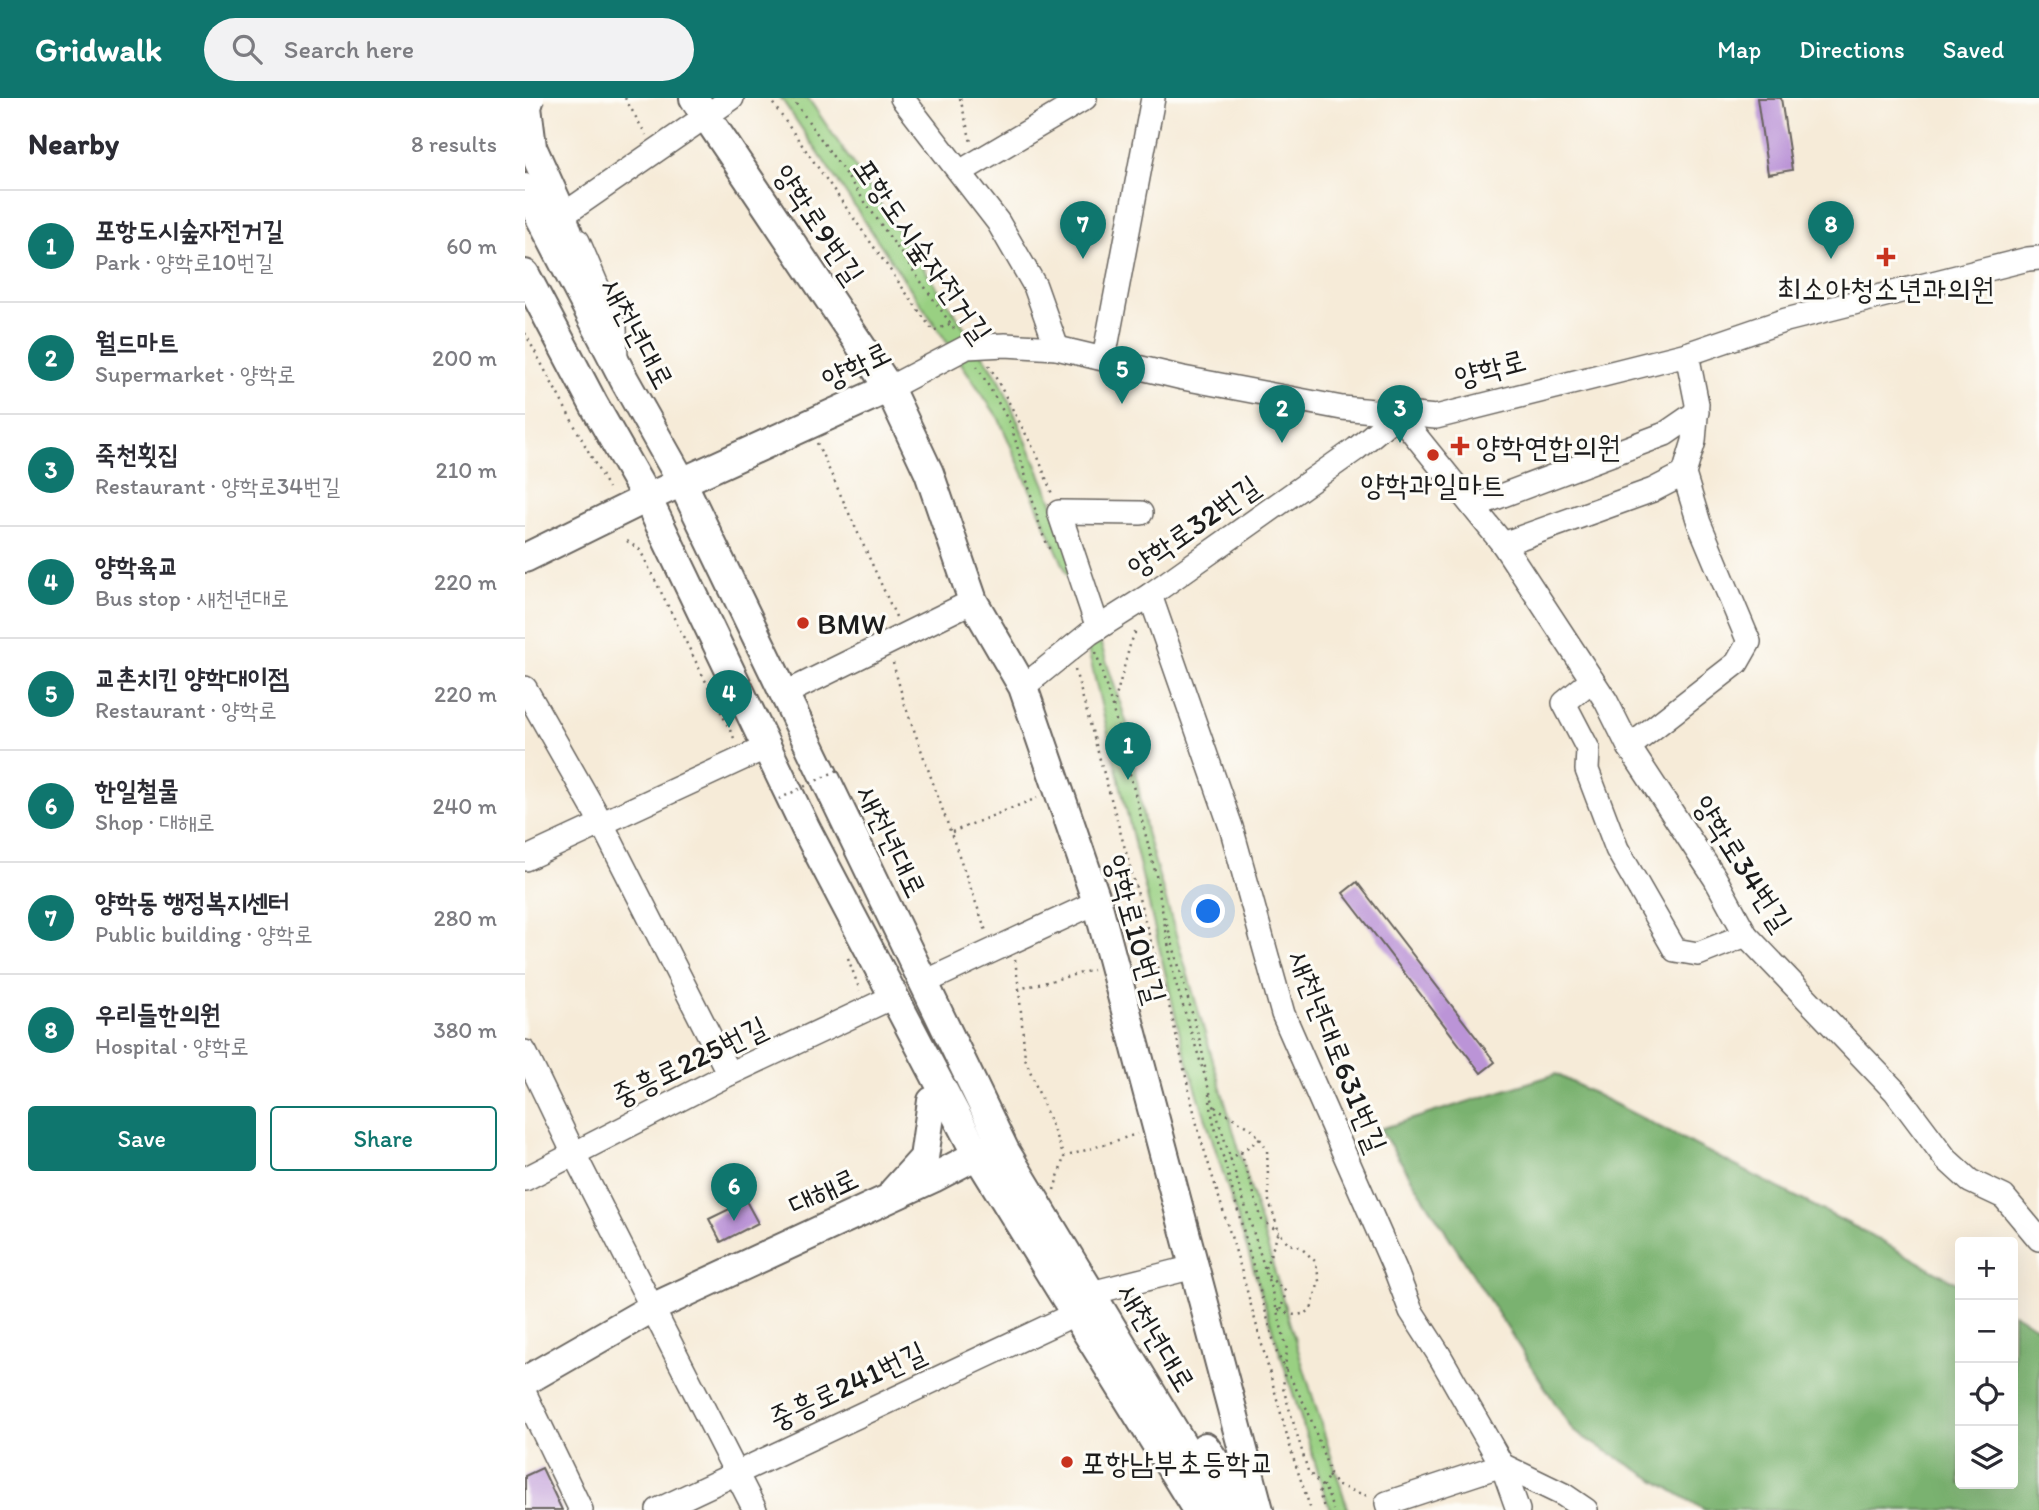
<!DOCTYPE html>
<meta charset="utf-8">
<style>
:root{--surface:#fff;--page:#f2f2f3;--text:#2b2b33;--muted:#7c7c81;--line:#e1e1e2;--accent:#0f766e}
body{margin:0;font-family:Itim,"Poor Story",sans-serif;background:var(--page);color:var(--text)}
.controls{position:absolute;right:21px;bottom:21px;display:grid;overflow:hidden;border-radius:7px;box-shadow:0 7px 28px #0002}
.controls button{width:63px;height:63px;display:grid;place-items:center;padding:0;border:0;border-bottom:2px solid var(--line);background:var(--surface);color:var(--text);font:35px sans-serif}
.you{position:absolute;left:684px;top:814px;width:24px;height:24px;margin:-18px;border:5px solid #fff;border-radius:50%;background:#1a73e8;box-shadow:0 0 0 10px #1a73e833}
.badge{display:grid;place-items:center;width:46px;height:46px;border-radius:50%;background:var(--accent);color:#fff;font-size:23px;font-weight:700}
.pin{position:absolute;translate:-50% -58px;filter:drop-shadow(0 2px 4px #0008)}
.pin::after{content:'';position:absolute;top:37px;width:24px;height:21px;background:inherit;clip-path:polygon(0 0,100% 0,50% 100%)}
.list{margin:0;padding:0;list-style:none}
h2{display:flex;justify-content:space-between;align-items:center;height:91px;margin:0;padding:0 28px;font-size:30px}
h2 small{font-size:23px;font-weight:400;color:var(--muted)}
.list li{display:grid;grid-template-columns:46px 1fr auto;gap:21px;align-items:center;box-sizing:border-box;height:112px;padding:0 28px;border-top:2px solid var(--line)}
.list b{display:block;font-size:26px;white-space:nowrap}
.list p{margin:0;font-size:23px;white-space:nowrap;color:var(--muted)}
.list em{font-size:23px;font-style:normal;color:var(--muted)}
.actions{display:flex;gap:14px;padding:21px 28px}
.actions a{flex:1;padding:16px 0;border:2px solid var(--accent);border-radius:7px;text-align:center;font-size:24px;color:var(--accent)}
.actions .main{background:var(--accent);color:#fff}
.icon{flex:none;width:38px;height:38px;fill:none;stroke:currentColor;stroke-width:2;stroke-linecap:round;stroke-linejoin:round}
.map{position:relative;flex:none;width:1514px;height:1412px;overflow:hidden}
header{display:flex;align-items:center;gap:42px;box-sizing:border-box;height:98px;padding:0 35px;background:var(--accent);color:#fff}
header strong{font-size:33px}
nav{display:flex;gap:38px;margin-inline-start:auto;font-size:24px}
.search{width:490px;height:63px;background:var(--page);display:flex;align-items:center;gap:18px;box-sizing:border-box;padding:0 24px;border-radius:38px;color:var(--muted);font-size:26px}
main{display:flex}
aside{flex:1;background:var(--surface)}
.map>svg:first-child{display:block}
</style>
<header>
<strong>Gridwalk</strong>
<div class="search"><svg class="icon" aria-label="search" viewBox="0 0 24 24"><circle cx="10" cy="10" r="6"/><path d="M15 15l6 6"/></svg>Search here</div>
<nav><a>Map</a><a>Directions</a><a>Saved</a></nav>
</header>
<main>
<aside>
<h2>Nearby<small>8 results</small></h2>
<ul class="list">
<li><span class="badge">1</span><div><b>포항도시숲자전거길</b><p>Park · 양학로10번길</p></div><em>60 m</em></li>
<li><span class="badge">2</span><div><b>월드마트</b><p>Supermarket · 양학로</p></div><em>200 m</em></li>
<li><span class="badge">3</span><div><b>죽천횟집</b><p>Restaurant · 양학로34번길</p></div><em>210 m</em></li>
<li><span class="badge">4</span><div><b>양학육교</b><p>Bus stop · 새천년대로</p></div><em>220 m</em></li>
<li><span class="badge">5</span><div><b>교촌치킨 양학대이점</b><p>Restaurant · 양학로</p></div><em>220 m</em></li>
<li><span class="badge">6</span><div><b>한일철물</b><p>Shop · 대해로</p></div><em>240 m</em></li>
<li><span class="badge">7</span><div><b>양학동 행정복지센터</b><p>Public building · 양학로</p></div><em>280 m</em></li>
<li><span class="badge">8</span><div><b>우리들한의원</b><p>Hospital · 양학로</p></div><em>380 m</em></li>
</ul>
<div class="actions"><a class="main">Save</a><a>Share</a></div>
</aside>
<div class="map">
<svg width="1514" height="1412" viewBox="0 0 1514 1412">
<rect width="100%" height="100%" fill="#fdfcf7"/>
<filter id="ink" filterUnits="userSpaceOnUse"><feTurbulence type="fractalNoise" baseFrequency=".0143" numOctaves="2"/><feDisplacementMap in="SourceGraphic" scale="14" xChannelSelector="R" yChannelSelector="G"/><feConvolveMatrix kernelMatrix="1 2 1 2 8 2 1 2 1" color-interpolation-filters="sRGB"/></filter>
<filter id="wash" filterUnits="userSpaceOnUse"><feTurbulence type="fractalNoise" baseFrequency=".00686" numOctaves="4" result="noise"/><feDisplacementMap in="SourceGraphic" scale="28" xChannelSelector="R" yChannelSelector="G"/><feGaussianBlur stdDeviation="1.57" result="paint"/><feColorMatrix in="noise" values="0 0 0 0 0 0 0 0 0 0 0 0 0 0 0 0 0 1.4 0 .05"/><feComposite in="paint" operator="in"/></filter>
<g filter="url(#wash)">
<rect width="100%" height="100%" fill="#f6ebd8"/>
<polygon fill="#99d082" stroke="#5a764f" stroke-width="2" points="256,0 283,0 475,282 535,422 603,629 621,734 765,1226 823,1412 805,1412 658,949 548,489 474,321"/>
<polygon fill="#7ab270" stroke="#4b6746" stroke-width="2" points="1031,976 1338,1133 1435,1187 1435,1386 1488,1386 1488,1215 1514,1230 1514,1412 1180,1412 1048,1333 855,1031"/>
<g id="blocks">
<g fill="#bb94d7">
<polygon points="1232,0 1256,0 1267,72 1243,76"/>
<polygon points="832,784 970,964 956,975 818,795"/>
<polygon points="221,1103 233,1125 196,1144 184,1121"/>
<polygon points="17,1370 37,1412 0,1412 0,1378"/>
</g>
</g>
</g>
<g filter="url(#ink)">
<use href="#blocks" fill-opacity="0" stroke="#68645e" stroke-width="2"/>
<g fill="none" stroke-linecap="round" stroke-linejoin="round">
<defs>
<g id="minor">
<polyline points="377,0 473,124 510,188 532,250"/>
<polyline points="435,74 560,0"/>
<polyline points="41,115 207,0"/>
<polyline points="53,143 90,230 91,262"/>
<polyline points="579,260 628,0"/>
<polyline points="364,290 442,249 480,247 532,250 658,280 817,310 911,319 1162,256 1261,222 1503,161 1514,160"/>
<polyline points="873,316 978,446 1081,603 1104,649 1190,780 1221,837 1370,993 1421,1061 1445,1083 1479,1099 1514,1141"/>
<polyline points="949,408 1140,336 1172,314"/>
<polyline points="978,446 1128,392 1159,376"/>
<polyline points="625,497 706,729 758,916 870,1171 886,1213 913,1255 977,1367 993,1412"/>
<polyline points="573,530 534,414 616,415"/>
<polyline points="1067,582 1039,605 1063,651 1062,672 1092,751 1150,852 1173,856 1221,837"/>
<polyline points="498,589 565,535 625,497 831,351 873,316"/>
<polyline points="0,590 76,724 204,976"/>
<polyline points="259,596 448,503"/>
<polyline points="1104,649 1212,565 1224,544 1174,425 1159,376 1169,343 1172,306 1162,256"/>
<polyline points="0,761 242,649"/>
<polyline points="400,884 572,804"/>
<polyline points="0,954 49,1056 230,1412"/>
<polyline points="0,1081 204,976 357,904"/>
<polyline points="578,1192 669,1169"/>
<polyline points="0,1296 56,1412"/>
<polyline points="133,1412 537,1222"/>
<polyline points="864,1412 862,1405 977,1367 1039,1397 1061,1412"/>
</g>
<g id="major">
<polyline points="169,0 364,290 404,375 448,503 498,589 572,804 734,1412"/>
<polyline points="7,49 35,111 53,165"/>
<polyline points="0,90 100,283 157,384 480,1053 697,1412"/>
<polyline points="0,176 69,307 122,400 281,731 452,1057 672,1412"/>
<polyline points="0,460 122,400 364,290"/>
<polyline points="369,1093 399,1060 407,1003"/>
<polyline points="0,1283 127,1210 408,1080 467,1049"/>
<polyline points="680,1349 724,1412"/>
</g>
</defs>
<use href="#minor" stroke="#68645e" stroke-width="26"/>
<use href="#major" stroke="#68645e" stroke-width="32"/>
<g stroke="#68645e" stroke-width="2.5" stroke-dasharray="2 5" stroke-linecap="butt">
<polyline points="100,0 121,37"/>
<polyline points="244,0 408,233 425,226"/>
<polyline points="267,0 430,232"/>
<polyline points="435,0 446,44"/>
<polyline points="0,235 83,390"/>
<polyline points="464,267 513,359 527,396"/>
<polyline points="452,268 486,327 517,435 525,452"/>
<polyline points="292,345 372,521"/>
<polyline points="102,443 115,452 210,642"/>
<polyline points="571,554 592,626 631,777 649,879 747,1194 762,1251 758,1290 783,1373 802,1394 808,1412"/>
<polyline points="368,565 379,604 461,833"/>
<polyline points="550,572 646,915 674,1035 714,1164 768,1359 786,1412"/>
<polyline points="588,610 605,547 612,530"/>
<polyline points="427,734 512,700"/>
<polyline points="640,819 676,947 681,975"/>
<polyline points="323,860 335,893"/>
<polyline points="490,862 494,891 568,872"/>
<polyline points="494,891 500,960 539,1059 612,1036"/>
<polyline points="684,996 688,1022 752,1255 783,1313 805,1375 794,1395 800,1412"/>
<polyline points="690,1009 727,1031 735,1041 705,1061"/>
<polyline points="735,1041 742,1052 744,1103 754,1134"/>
<polyline points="716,1054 737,1122 754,1134"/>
<polyline points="529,1092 539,1059"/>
<path d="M740 1170 754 1134 764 1146 775 1149 791 1164 794 1183 786 1212C776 1218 764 1220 755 1209"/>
<polyline points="743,1178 760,1193 759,1203 753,1214"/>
<polyline points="803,1378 814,1388 843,1398"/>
</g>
<use href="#minor" stroke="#fff" stroke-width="23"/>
<use href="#major" stroke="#fff" stroke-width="28"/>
<defs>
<polyline id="major-bridge" points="5,0 2,9 7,49"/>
</defs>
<use href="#major-bridge" stroke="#68645e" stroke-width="32" stroke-linecap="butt"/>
<polyline stroke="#68645e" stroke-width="2.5" stroke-dasharray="2 5" stroke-linecap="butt" points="254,701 313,672"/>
<use href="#major-bridge" stroke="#fff" stroke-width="28"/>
</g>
</g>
<g fill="#c8321e" stroke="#fdfcf7" stroke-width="2.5">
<path d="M1357.5 148.5h7v7h7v7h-7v7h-7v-7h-7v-7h7z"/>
<path d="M931.5 337.5h7v7h7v7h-7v7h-7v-7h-7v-7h7z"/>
<circle cx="908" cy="357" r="7"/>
<circle cx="278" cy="525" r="7"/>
<circle cx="542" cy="1364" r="7"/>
</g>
<g text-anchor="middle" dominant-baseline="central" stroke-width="6" stroke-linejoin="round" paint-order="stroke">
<g font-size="30" fill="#1c1c1c" stroke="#fdfcf7">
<text transform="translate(294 126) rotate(56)">양학로9번길</text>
<text transform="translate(398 152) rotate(55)">포항도시숲자전거길</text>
<text transform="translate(113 235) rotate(62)">새천년대로</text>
<text transform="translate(331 267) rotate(-26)">양학로</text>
<text transform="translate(965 270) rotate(-15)">양학로</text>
<text transform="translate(668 428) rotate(-35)">양학로32번길</text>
<text transform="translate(367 743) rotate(64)">새천년대로</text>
<text transform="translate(1218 765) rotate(57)">양학로34번길</text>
<text transform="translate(611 831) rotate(74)">양학로10번길</text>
<text transform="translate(813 953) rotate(68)">새천년대로631번길</text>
<text transform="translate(164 963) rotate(-26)">중흥로225번길</text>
<text transform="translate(298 1093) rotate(-25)">대해로</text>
<text transform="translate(632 1239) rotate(59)">새천년대로</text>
<text transform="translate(322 1287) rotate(-25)">중흥로241번길</text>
</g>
<g font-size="30" fill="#1c1c1c" stroke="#fdfcf7" text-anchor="start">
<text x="1361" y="190" text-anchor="middle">최소아청소년과의원</text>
<text x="951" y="348">양학연합의원</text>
<text x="908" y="386" text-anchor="middle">양학과일마트</text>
<text x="292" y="525">BMW</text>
<text x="556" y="1364">포항남부초등학교</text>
</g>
</g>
</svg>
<div class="controls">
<button>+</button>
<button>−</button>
<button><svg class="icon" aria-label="locate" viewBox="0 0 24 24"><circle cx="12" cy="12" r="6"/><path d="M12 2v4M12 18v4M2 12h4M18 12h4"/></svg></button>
<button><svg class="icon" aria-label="layers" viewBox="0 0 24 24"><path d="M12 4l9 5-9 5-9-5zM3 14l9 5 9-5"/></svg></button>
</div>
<div class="you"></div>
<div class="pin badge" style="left:603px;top:682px">1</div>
<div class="pin badge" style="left:757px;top:345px">2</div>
<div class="pin badge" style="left:875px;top:345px">3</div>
<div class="pin badge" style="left:204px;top:630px">4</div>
<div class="pin badge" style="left:597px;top:306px">5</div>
<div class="pin badge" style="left:209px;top:1123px">6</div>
<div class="pin badge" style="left:558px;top:161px">7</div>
<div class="pin badge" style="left:1306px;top:161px">8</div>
</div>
</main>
